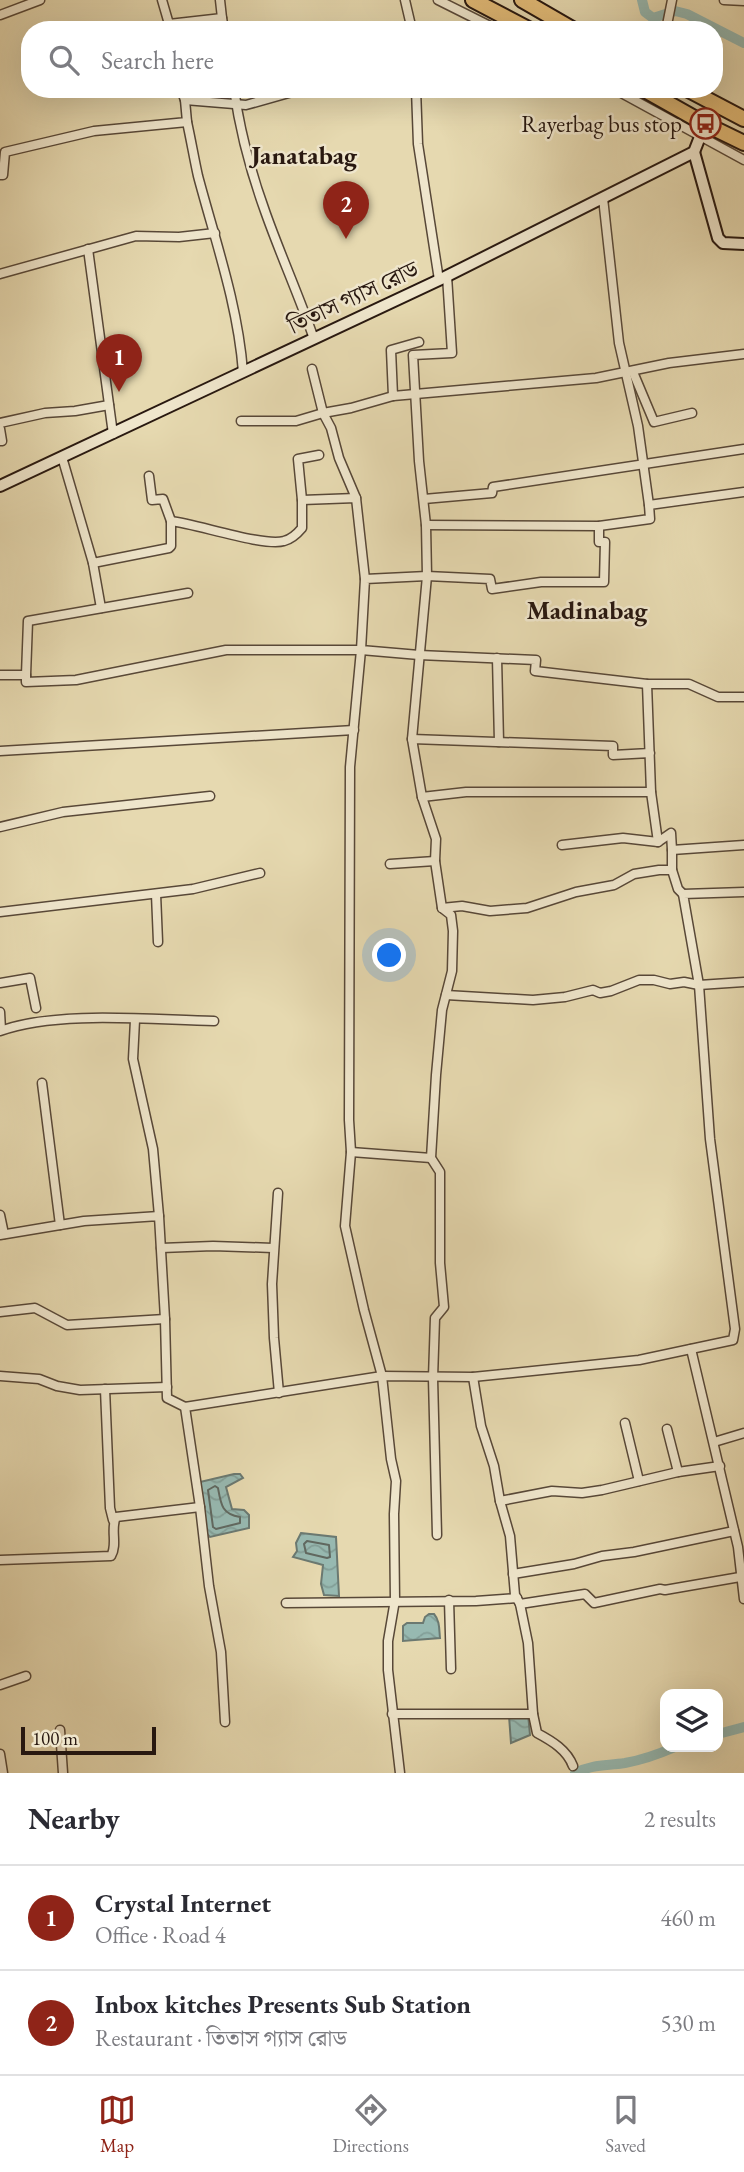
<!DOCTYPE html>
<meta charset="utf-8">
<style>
:root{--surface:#fff;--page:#f7f7f7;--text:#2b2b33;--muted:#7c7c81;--line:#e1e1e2;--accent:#8f2418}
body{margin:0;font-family:"EB Garamond","Noto Serif Bengali",serif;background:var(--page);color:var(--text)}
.controls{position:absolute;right:21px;bottom:21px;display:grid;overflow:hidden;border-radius:14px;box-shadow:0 7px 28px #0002}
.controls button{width:63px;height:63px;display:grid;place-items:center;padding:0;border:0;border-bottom:2px solid var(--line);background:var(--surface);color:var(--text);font:35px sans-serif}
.scale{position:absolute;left:21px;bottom:18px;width:135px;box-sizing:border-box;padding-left:7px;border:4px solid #281810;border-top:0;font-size:19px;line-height:24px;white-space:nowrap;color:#281810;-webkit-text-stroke:5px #efe6cc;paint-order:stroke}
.you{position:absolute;left:390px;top:956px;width:24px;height:24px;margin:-18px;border:5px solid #fff;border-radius:50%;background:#1a73e8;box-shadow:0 0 0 10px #1a73e833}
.badge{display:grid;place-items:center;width:46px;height:46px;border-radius:50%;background:var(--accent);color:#fff;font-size:23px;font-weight:700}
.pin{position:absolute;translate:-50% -58px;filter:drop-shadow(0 2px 4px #0008)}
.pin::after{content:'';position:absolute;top:37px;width:24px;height:21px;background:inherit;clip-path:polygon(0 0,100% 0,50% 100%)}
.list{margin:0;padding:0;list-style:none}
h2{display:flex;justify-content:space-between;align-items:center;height:91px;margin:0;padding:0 28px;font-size:30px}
h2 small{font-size:23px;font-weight:400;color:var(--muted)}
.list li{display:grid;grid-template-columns:46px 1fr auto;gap:21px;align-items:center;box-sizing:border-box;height:105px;padding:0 28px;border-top:2px solid var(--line)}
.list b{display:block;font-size:26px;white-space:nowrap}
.list p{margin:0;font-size:23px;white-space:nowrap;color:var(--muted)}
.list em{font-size:23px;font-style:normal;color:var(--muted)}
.icon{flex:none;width:38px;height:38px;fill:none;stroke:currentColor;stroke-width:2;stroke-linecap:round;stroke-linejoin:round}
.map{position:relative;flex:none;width:744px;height:1773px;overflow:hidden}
.search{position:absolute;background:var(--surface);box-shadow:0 7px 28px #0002;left:21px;right:21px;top:21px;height:77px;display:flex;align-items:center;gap:18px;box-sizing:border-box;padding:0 24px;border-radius:28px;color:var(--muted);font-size:26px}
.sheet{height:301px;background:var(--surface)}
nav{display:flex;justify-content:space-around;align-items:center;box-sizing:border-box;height:98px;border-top:2px solid var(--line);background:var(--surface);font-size:19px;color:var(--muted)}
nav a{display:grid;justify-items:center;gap:4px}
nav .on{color:var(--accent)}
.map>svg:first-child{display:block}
</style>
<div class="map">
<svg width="744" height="1773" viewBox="0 0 744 1773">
<defs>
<pattern id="water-waves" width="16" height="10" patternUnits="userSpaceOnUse" patternTransform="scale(1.75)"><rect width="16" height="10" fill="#97b9b1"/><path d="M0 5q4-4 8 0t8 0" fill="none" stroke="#829e97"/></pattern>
</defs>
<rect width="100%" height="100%" fill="#e6d9b0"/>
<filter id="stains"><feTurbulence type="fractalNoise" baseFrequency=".00286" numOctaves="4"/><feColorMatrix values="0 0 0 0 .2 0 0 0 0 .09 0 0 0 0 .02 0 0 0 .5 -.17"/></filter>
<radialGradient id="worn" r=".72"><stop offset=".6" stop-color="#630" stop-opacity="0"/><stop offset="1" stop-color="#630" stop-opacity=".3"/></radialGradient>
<g fill="url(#water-waves)" stroke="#6b7971" stroke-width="2">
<polygon points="234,1474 240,1474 243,1478 226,1487 232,1509 244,1510 249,1515 249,1528 210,1537 206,1533 200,1482"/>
<polygon points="301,1533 336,1537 339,1596 324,1595 321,1584 323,1565 293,1557 297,1551 296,1543"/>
<path d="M429 1614H434C440 1621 439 1629 440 1638L403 1641V1626L407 1623H423L425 1617Z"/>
<polygon points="528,1714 530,1735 511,1743 509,1716"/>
</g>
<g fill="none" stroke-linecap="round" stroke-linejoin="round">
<g stroke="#606860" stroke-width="2">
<path d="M215 1486 218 1488C221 1505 222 1514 240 1517V1523L216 1529 213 1527 208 1490Z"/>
<polygon points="307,1541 329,1545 330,1557 327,1558 306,1553 304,1544"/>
</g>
<g stroke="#97b9b1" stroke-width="10">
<polyline points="642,0 645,12 653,18 675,11 687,14 744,43"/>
<polyline points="718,1734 744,1727"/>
<path d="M575 1773C594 1764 605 1766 625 1763 642 1760 659 1754 675 1747"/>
</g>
<defs>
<g id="street">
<polyline points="162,0 169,24 222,18 220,0"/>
<polyline points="405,0 412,30"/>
<polyline points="438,0 498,30"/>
<polyline points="724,0 744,1"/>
<polyline points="0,15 40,0"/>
<polyline points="222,18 224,30"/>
<polyline points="666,30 672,0"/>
<polyline points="181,89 185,100 246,105 303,89"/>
<path d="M234 89C240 132 251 173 266 214 281 256 299 296 314 339"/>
<polyline points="416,89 418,144 439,280"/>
<polyline points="614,89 744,160"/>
<path d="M187 122C191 140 194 158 198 176 215 240 238 305 243 372"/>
<polyline points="0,175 3,175 5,152 94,131 187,122 185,100"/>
<polyline points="603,198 619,343 638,426 649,505"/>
<polyline points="88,249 113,434"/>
<polyline points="0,274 136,236 179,237 215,233"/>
<polyline points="419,342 391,350 393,396 596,378 669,363 744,354"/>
<polyline points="312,369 323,413 351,408 393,396"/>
<polyline points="633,372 654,422 692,413"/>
<polyline points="241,421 296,421 323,413 331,428 339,458 356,498"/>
<polyline points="0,423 45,413 75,411 109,405"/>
<polyline points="0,429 2,441 0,441"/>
<path d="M62 457 93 563 169 548 171 546V521C197 524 264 547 284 541 292 539 297 534 302 528V500L298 459 319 455"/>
<polyline points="149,476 152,500 163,499 171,521"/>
<polyline points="424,499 492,493 493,487 744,449"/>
<polyline points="302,500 356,498 365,579"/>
<polyline points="426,525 599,526 650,519 649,505 744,492"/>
<polyline points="599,526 599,542 605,542 604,582 541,582 492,589 490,579 427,576 365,579 361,650 419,655 536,660 535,671 647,684"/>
<polyline points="93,563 101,608"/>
<polyline points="497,658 499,742"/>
<polyline points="0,675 26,675 26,682 76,680 226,650 361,650 350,767 349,1120 351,1152 345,1226 364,1310 382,1376 391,1459 396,1481 394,1514 395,1600 388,1641 388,1670 400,1773"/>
<polyline points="26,675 28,621 188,593"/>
<polyline points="412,739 427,576 426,525 419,461 413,355 452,353 447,276"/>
<polyline points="0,751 354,730"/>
<polyline points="650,753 613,755 613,746 412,739 422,797 466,792 651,792 647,684 689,684 718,697 744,697"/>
<polyline points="651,792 658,842"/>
<polyline points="422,797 436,839 435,861 442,908 451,915 453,931 452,971 442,1010 436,1075 431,1158 440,1172 440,1263 444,1307 435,1318 433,1378 437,1535"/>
<polyline points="0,827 63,812 210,796"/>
<polyline points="562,845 623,838 658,842 671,833 672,850 744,845"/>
<polyline points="390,864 435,861"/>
<polyline points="672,870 672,850"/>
<polyline points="156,894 158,942"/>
<polyline points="442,908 462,906 490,911 527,908 576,892 614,885 634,874 659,870 672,870 678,889 683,894"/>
<polyline points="0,912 193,889 260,873"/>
<polyline points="0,983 30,978 36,1008"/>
<polyline points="446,995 533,1000 565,997 593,990 600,993 611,991 639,980 654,980 670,984 684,982 699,985 744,982"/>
<polyline points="0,1012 1,1030"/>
<polyline points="135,1020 133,1059 153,1149 159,1216"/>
<path d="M0 1031C58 1010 152 1020 214 1021"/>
<polyline points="42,1083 60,1225"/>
<polyline points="351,1152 431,1158"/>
<polyline points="278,1193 272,1284 274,1338 279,1393"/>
<polyline points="0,1215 4,1234"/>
<polyline points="0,1235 84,1221 159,1216 165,1319 167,1398 185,1407"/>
<polyline points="161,1248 213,1246 273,1248"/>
<polyline points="0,1312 35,1308 67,1325 165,1319"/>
<polyline points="691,1349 738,1547 744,1599"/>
<polyline points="0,1376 39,1379 57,1386 80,1390 167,1387"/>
<polyline points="105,1389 110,1508 113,1520"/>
<polyline points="625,1423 639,1481"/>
<polyline points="667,1429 678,1472"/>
<polyline points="714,1442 744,1433"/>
<polyline points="500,1501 552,1491 582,1493 602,1490 678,1472 720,1466"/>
<polyline points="200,1507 209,1586 221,1652 225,1722"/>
<path d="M0 1560 111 1556C118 1544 110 1529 116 1517L200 1507 185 1407 382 1376 473 1377 639 1360 733 1340 735 1329 710 1139 699 985 683 894 744 892"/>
<polyline points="513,1574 574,1564 602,1556 634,1552 734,1531"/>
<polyline points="449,1600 451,1669"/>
<polyline points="286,1603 476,1601 517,1598"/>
<polyline points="520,1604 585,1594 594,1603 660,1589 665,1590 740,1577"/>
<polyline points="0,1685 26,1676"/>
<polyline points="392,1714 533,1714 528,1643 520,1604 515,1595 510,1536 500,1501 494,1466 481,1426 473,1377"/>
<path d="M533 1714 537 1733C552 1741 567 1750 573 1766"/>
<polyline points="60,1730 63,1773"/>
<polyline points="0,1754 3,1773"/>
</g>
<g id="secondary">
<polyline points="694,152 718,238 723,243 744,244"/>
<polyline points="0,486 439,280 694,152 705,124"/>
</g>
<g id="highway">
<polyline points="473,0 530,30"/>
<polyline points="522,0 574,30"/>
<polyline points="643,89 705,124 744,143"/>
<polyline points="687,89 744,119"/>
</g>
</defs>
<use href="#street" stroke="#584838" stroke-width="11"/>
<use href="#secondary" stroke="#281810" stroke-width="14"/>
<use href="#highway" stroke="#281810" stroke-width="18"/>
<use href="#street" stroke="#efe6cc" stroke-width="8"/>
<use href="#secondary" stroke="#efe6cc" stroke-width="10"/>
<use href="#highway" stroke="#e3bc78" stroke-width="14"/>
</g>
<defs>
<symbol id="bus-ring" viewBox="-11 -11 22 22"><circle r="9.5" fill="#efe6cc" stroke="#8f2418" stroke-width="1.5"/><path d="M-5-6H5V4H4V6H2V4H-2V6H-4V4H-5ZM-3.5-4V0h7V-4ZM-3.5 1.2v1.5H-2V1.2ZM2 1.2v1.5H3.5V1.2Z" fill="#8f2418"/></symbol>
</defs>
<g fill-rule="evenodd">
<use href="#bus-ring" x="688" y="106" width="35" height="35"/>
</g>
<g text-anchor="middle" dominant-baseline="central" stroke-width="5" stroke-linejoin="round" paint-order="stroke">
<g font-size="23" fill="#281810" stroke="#efe6cc" text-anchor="end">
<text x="682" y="124">Rayerbag bus stop</text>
</g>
<g font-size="23" fill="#281810" stroke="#efe6cc">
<text transform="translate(353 297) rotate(-25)">তিতাস গ্যাস রোড</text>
</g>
<g font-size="26" font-weight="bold" fill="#281810" stroke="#efe6cc">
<text x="304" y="155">Janatabag</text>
<text x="587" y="610">Madinabag</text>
</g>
</g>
<rect width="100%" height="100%" filter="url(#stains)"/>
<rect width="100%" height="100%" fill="url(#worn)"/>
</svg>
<div class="controls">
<button><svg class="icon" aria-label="layers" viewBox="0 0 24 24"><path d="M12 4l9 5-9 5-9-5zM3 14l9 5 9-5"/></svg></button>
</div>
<div class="scale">100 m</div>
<div class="you"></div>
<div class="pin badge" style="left:119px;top:392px">1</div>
<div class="pin badge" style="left:346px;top:239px">2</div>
<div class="search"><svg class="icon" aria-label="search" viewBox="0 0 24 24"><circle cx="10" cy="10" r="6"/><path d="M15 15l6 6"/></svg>Search here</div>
</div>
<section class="sheet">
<h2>Nearby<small>2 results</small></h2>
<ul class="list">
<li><span class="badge">1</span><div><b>Crystal Internet</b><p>Office · Road 4</p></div><em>460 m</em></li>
<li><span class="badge">2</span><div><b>Inbox kitches Presents Sub Station</b><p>Restaurant · তিতাস গ্যাস রোড</p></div><em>530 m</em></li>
</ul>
</section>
<nav>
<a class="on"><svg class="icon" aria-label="map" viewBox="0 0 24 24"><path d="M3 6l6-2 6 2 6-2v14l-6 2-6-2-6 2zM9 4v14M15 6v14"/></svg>Map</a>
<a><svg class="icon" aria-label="directions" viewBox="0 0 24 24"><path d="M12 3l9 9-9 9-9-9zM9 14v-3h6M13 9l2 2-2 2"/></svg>Directions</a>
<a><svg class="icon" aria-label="saved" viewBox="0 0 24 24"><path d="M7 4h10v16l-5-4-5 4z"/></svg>Saved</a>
</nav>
